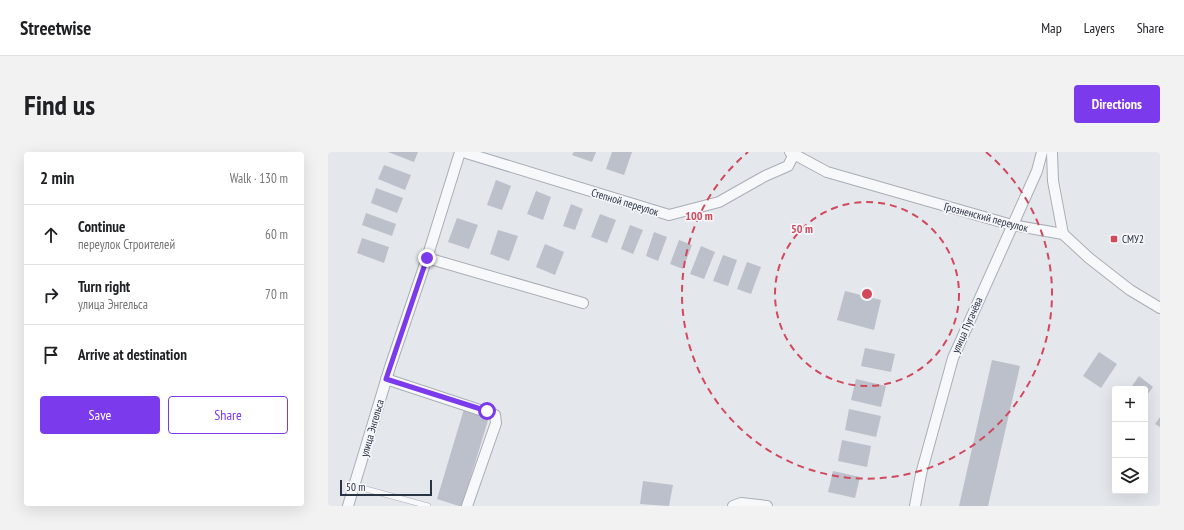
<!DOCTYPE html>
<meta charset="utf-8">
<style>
:root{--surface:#fff;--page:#f2f2f2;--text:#202124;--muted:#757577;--line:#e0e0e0;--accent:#7c3aed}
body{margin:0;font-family:"PT Sans Narrow",sans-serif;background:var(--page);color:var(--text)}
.controls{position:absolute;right:12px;bottom:12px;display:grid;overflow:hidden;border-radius:4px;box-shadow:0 4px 16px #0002}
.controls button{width:36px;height:36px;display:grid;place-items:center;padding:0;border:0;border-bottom:1px solid var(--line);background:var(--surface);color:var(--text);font:20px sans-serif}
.scale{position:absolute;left:12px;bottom:10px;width:92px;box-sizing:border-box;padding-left:4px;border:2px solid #2b3445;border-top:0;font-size:11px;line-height:14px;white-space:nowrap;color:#2b3445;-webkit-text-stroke:3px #f4f6f9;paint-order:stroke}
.stop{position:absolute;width:12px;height:12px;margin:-9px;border:3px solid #7c3aed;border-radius:50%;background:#fff}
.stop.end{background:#7c3aed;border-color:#fff;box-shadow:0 1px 4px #0008}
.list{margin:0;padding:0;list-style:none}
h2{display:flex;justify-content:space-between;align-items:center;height:52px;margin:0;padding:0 16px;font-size:17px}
h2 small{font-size:13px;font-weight:400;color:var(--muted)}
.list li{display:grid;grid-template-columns:26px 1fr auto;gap:12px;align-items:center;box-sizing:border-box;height:60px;padding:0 16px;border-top:1px solid var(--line)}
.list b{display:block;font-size:15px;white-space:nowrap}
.list p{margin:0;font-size:13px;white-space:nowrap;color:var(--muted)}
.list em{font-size:13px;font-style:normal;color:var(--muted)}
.actions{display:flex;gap:8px;padding:12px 16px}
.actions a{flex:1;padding:9px 0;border:1px solid var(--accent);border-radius:4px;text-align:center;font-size:14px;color:var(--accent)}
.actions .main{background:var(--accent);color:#fff}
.icon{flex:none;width:22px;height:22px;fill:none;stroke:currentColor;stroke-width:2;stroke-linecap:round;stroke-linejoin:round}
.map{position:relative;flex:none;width:832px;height:354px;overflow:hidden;border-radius:4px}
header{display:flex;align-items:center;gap:24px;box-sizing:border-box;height:56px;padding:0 20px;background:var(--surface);border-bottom:1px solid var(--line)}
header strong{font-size:19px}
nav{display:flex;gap:22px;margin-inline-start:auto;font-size:14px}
.intro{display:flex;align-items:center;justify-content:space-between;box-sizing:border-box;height:96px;padding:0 24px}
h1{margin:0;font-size:28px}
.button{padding:10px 18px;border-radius:4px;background:var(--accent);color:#fff;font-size:14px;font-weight:700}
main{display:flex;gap:24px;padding:0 24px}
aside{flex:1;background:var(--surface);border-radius:4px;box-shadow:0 4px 16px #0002}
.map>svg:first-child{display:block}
</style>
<header>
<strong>Streetwise</strong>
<nav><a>Map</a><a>Layers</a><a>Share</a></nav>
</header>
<div class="intro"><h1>Find us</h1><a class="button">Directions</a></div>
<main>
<aside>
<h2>2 min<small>Walk · 130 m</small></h2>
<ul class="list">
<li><svg class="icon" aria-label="ahead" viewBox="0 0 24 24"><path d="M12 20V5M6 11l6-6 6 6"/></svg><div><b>Continue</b><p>переулок Строителей</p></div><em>60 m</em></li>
<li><svg class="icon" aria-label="right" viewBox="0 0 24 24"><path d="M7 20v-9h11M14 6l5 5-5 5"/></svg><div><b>Turn right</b><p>улица Энгельса</p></div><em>70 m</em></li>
<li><svg class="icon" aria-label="arrive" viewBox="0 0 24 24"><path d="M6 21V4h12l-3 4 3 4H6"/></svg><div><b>Arrive at destination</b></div></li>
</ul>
<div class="actions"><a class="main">Save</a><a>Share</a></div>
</aside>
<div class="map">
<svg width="832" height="354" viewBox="0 0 832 354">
<rect width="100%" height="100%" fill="#e4e7ec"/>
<g fill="#bbc0ca">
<polygon points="60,0 90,0 86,10"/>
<polygon points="246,0 268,0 264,10 244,3"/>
<polygon points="284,0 304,0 296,23 278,17"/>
<polygon points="56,13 83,23 77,38 50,27"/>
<polygon points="168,28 183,34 174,58 159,53"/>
<polygon points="48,36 75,46 69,61 43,51"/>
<polygon points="208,39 223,45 215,68 199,62"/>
<polygon points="243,52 255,57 247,78 235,74"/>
<polygon points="38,61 68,72 64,84 34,73"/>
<polygon points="272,62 288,68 279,91 263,85"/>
<polygon points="129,66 150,73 141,97 120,90"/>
<polygon points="302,73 315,78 305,102 293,97"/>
<polygon points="170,78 190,84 181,109 162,102"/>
<polygon points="326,80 339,85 330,109 318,104"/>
<polygon points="34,86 61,95 56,111 29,101"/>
<polygon points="351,88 364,93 355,117 342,112"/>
<polygon points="217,92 236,100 227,123 208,115"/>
<polygon points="373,94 387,100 376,127 362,122"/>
<polygon points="395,103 409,108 400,134 385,129"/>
<polygon points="419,110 433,115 423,142 409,137"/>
<polygon points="517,139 553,148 546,178 509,168"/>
<polygon points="537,196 567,202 563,220 533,214"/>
<polygon points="771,200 789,212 773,236 755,224"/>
<polygon points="664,208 692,214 660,354 631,354"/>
<polygon points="811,224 825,235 817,246 817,237 802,237"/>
<polygon points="528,227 558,234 553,255 523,248"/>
<polygon points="136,257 161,265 134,354 131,354 109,347"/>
<polygon points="521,257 553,264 548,285 517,278"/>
<polygon points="832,265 832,275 827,272"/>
<polygon points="514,288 543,294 539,315 510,309"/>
<polygon points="505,319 532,325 527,346 500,340"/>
<polygon points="315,329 345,333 341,354 312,352"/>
</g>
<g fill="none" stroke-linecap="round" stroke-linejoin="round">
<defs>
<polyline id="lane" points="27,334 100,354"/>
<g id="street">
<polyline points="135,0 341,63 391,50 437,24 460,14 467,0"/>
<polyline points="462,0 499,20 684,73 735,82 761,106 802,138 832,156"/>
<polyline points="724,0 725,29 735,82"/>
<polyline points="99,106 255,151"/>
<polyline points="58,227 167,263 168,271 139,354"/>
<polyline points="20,354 62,215 99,106 132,0"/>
<polyline points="405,354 413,351 439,354"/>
<polyline points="587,354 593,322 625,206 709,19 714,0"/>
</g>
</defs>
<use href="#lane" stroke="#a9aeb7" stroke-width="6"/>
<use href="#street" stroke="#a9aeb7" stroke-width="12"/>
<use href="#lane" stroke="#f7f8fa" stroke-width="5"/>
<use href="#street" stroke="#f7f8fa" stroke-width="10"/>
</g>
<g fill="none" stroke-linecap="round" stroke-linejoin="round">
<polyline stroke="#7c3aed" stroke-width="5" points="99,106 58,227 159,259"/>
</g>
<g fill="none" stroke="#d1495b" stroke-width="2" stroke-dasharray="7 5">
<circle cx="539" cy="142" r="92"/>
<path d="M658 0A185 185 0 1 1 420 0"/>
</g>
<rect fill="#d1495b" stroke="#f4f6f9" stroke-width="1.5" x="782" y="83" width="8" height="8" rx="2"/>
<g text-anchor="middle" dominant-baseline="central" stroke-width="3.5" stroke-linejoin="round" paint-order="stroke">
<g font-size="11" fill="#2b3445" stroke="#f4f6f9">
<text transform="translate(297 50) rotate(17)">Степной переулок</text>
<text transform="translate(658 65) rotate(15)">Грозненский переулок</text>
<text transform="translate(639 173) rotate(-66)">улица Пугачёва</text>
<text transform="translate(44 276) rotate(-74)">улица Энгельса</text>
</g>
<g font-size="11" fill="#2b3445" stroke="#f4f6f9" text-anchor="start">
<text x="794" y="87">СМУ2</text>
</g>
</g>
<circle cx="539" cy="142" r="6" fill="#d1495b" stroke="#f4f6f9" stroke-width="2"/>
<g font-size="12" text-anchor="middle" font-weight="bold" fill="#d1495b" stroke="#f4f6f9" stroke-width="3.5" stroke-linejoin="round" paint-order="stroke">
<text x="371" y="68">100 m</text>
<text x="474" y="81">50 m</text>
</g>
</svg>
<div class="controls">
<button>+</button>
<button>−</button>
<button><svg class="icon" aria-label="layers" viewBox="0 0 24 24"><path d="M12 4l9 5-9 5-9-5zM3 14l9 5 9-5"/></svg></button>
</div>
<div class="scale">50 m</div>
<div class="stop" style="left:159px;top:259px"></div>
<div class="stop end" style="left:99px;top:106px"></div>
</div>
</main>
